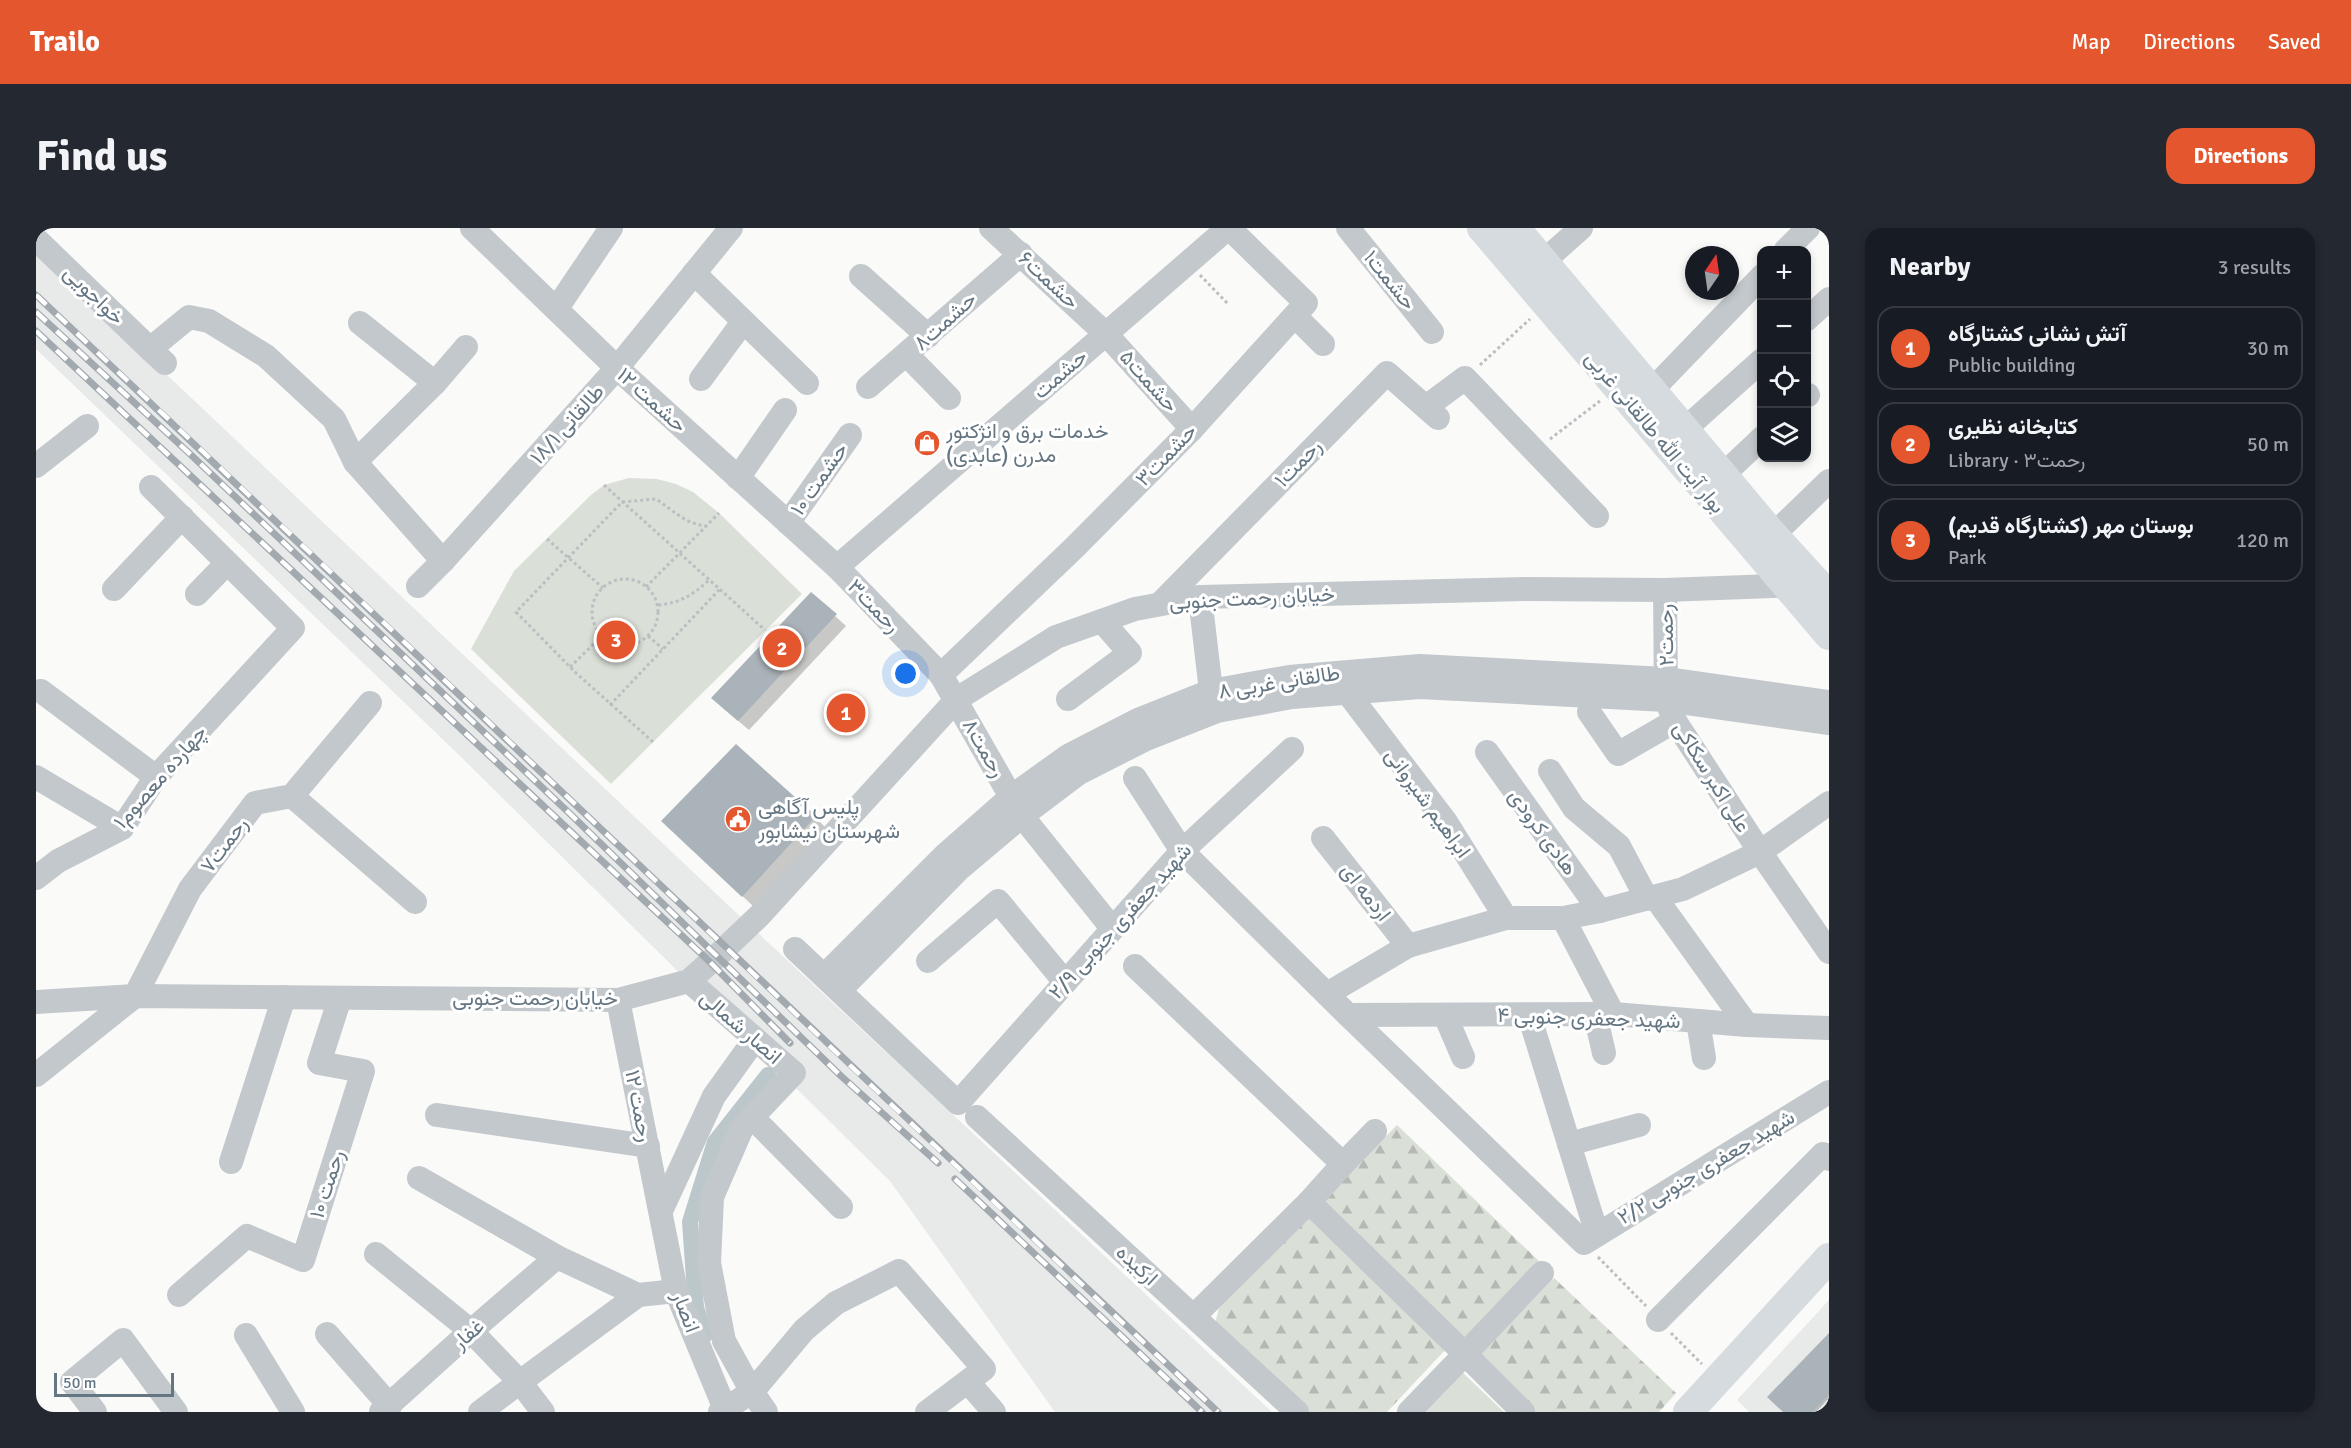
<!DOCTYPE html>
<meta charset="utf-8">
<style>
:root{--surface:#171b24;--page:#242831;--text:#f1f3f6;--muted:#9ea1a6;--line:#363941;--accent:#e4572e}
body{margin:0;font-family:Signika,Vazirmatn,sans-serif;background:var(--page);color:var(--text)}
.controls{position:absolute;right:18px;top:18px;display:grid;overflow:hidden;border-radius:12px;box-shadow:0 3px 9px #0003}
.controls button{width:54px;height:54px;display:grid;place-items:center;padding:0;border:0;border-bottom:2px solid var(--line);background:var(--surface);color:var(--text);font:30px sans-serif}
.compass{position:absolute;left:1649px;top:18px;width:54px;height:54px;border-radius:50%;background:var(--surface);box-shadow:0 3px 9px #0003;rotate:13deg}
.scale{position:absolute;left:18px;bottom:15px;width:120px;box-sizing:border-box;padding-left:6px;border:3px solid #657683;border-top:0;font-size:16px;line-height:21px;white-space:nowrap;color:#657683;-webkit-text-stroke:4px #fff;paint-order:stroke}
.you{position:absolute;left:870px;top:446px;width:21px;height:21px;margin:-15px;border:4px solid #fff;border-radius:50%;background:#1a73e8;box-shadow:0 0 0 9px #1a73e833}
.badge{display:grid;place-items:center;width:39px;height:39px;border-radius:50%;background:var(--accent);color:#fff;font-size:20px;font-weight:700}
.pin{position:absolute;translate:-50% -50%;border:3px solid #fff;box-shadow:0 2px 6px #0006}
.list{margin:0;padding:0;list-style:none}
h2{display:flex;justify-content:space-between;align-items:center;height:78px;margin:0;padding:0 24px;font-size:26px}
h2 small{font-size:20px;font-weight:400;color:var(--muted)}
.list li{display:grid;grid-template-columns:39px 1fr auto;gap:18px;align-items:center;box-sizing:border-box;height:84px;margin:0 12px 12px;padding:0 12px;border:2px solid var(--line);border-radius:18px}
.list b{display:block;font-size:22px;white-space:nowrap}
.list p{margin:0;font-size:20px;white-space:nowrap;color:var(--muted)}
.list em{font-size:20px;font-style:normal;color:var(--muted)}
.icon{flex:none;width:33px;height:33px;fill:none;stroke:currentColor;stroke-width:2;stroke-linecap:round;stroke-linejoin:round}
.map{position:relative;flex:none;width:1793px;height:1184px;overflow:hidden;border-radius:18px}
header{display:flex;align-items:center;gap:36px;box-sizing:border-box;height:84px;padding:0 30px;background:var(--accent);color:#fff}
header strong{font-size:28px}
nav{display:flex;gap:33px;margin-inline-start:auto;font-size:21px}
.intro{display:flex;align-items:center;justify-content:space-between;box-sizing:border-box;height:144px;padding:0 36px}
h1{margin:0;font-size:42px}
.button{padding:15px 27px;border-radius:18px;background:var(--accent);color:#fff;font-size:21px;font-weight:700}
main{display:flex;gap:36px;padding:0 36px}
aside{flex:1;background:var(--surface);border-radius:18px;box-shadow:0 3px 9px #0003}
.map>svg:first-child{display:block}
</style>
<header>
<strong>Trailo</strong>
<nav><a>Map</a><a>Directions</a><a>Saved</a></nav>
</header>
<div class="intro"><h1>Find us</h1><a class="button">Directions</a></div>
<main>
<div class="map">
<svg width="1793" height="1184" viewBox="0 0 1793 1184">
<defs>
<pattern id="forest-firs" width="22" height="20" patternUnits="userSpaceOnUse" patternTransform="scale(1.5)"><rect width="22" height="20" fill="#dadfd7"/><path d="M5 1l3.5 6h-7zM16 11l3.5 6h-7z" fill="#b4b9b4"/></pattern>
</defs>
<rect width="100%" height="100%" fill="#fafaf8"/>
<g fill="#e8e9e9">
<polygon points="0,23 692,677 1236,1184 1019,1184 854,953 422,526 0,121"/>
<polygon points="1793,1072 1793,1184 1713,1184 1701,1172"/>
</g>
<g fill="#dadfd7">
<polygon points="593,250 621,251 640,256 657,264 683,285 766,366 575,556 435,421 478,343 555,267 568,257"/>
<polygon points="1427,1145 1468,1184 1390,1184"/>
</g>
<g fill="url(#forest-firs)">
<polygon points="1361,897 1505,1035 1429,1113 1285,974"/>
<polygon points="1273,988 1410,1121 1351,1184 1273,1184 1188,1109 1179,1096 1183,1080"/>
<polygon points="1518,1050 1640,1165 1623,1184 1497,1184 1440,1131"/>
</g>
<g fill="#0003">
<polygon points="775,366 810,398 713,502 687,480"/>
<polygon points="779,589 789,599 717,678 637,603"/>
<polygon points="1793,1115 1793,1170 1780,1184 1749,1184"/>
</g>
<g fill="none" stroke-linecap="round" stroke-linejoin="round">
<polyline stroke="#bbc7cb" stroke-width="16" points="669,1107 660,1079 654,994 679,914 732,847"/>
</g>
<g fill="#aab3b9">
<polygon points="775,364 801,386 702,493 675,470"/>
<polygon points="700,516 780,588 706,669 625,593"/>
<polygon points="1793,1105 1793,1166 1776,1184 1747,1184 1731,1169"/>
</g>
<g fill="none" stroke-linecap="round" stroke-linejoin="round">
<g stroke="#bbbfc2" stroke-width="3" stroke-dasharray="3 3" stroke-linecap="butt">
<polyline points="1164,47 1192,76"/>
<polyline points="1444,137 1494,91"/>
<polyline points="1514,211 1564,173"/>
<polyline points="568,257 729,402"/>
<polyline points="511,311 567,360"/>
<circle cx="589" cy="384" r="33"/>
<polyline points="610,359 683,285"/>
<path d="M622 377C644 375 657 367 673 352"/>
<polyline points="612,408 627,421"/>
<polyline points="534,439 567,407"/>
<polyline points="574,477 684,361"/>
<path d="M617 514 540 445 480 384 586 274 620 271C637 282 649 296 670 298"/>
<polyline points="1562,1029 1610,1078"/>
<polyline points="1635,1105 1666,1136"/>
</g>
<g stroke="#c3c8cc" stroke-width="24">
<polyline points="436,0 581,140 801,339 905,447 986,588 1076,700"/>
<polyline points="955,0 1070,106 1156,201"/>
<polyline points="1312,0 1396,104"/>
<polyline points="2,13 114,121"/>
<polyline points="1750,22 1772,0"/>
<polyline points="1508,33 1545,0"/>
<polyline points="658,45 771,155"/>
<polyline points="825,48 892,108"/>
<polyline points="521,80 575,0"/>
<polyline points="1259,88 1287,116"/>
<polyline points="1770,92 1793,71"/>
<polyline points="871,127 913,170"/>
<polyline points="129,135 114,121 153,89 173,93 230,128 298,191 319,234 407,333"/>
<polyline points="665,151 707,94"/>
<polyline points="399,155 430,119"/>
<polyline points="832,159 985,26"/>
<polyline points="1616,162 1726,48"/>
<polyline points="1770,168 1772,167"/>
<polyline points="1390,179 1429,150 1561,288"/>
<polyline points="1649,201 1726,132"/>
<polyline points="319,234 399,155 324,95"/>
<polyline points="0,238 51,198"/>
<polyline points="1687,247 1726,210"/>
<polyline points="702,250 749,182"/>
<polyline points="752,295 814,207"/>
<polyline points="1737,307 1793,253"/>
<polyline points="801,339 1192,0"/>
<polyline points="382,358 407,333 581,140 695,0"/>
<polyline points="78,361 146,289"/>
<polyline points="1629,362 1630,472 1639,493 1724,624 1793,724"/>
<polyline points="161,366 191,335"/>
<polyline points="1164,369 1175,463"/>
<polyline points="1125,375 1351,145 1402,190"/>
<polyline points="905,447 1039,319 1156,201 1270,75 1193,0"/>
<polyline points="5,463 120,549"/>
<polyline points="1311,464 1410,594 1470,690"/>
<polyline points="1032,471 1094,425 1066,393"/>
<polyline points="1553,484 1582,526 1639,493"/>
<polyline points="1451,524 1564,683"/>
<polyline points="1514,543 1538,580 1583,618 1611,671"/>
<polyline points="0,549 86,600"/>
<polyline points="1099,550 1146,623 1312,787 1548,1015 1793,864"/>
<polyline points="256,568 379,674"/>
<polyline points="1287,610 1372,718"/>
<polyline points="0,650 22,633 86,600 120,549 257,400 115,259"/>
<polyline points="1619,669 1711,797"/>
<polyline points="1527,690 1577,786"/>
<polyline points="759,721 922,875 1146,623 1256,521"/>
<polyline points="892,733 962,673 1029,754"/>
<polyline points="1099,738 1307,936 1273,974"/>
<polyline points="789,747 909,627 976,568 1032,528 1102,492 1175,463 1253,449 1384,438 1630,451 1793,474"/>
<polyline points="653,753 758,845 706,900 676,969 673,1035 688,1113 716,1164 730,1184"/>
<polyline points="804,762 923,641 986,588 1043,545 1110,511 1181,483 1256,469 1384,459 1630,472 1793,495"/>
<polyline points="1291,766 1372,718 1470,690 1527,690 1564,683 1647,661 1724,624 1793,575"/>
<polyline points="582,772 640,1063 689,1181"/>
<polyline points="0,774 99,768 582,772 653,753 682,727 724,687 921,471 1020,409 1099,381 1164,369 1489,361 1629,362 1764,357"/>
<polyline points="1559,786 1568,825"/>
<polyline points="1312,787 1577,786 1711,797 1793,800"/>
<polyline points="1409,787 1427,829"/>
<polyline points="1493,787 1561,1006"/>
<polyline points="1662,793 1668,830"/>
<polyline points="0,847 99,768 154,661 219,575 256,568 334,475"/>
<polyline points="401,887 612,918"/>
<polyline points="716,889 805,979"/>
<polyline points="941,889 1261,1184"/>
<polyline points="1533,916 1603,897"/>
<polyline points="195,934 248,769"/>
<polyline points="1307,936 1339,903"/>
<polyline points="383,950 521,1029 602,1067 640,1063"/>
<polyline points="625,983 678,868 719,811"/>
<polyline points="340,1026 435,1103 484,1154 602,1067"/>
<polyline points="143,1067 211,1008 267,1032 327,843 283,835 304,770"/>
<polyline points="1158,1088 1273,974 1429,1126 1506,1045"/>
<polyline points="1622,1092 1787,926 1793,931"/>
<polyline points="291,1106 354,1178"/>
<polyline points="210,1107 257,1184"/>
<polyline points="932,1154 958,1184"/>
<polyline points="59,1184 36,1154 87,1112 140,1184"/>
<polyline points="345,1184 435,1103 521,1029"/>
<polyline points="444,1184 484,1154 507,1184"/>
<polyline points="684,1184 716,1164 768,1102 800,1075 863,1043 948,1141 891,1184"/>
<polyline points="1373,1184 1429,1126 1487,1184"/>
</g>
<g stroke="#d6dbdf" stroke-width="30">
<polyline points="1446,0 1793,407"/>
<polyline points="1479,0 1737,307 1793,368"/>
<polyline points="1652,1184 1793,1030"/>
</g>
<defs>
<g id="rail">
<path d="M0 67C396 437 786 814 1182 1184"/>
<polyline points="0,84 153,225 529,581 805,848 902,935"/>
<polyline points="0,103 674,734 754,815"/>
<polyline points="919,951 1166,1184"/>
</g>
</defs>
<use href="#rail" stroke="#a2aab0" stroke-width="7"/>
<use href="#rail" stroke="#fff" stroke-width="4.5" stroke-dasharray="14" stroke-linecap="butt"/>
</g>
<defs>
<symbol id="shop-disc" viewBox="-11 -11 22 22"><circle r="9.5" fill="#e4572e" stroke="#fff"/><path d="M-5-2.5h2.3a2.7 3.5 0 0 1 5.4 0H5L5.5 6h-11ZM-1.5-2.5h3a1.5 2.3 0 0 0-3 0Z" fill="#fff"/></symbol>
<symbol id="civic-disc" viewBox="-11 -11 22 22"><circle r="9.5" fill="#e4572e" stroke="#fff"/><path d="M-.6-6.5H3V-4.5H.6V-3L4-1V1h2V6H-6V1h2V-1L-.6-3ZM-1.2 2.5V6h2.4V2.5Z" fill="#fff"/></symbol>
</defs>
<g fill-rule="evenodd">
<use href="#shop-disc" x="876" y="200" width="30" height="30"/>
<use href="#civic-disc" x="687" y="576" width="30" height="30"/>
</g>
<g text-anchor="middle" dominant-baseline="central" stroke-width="6" stroke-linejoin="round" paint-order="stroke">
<g font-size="21" fill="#657683" stroke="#fff">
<text transform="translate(1013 52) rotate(43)">حشمت۶</text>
<text transform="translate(1354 52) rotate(51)">حشمت۱</text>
<text transform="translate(58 67) rotate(44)">خواجویی</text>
<text transform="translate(909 93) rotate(-42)">حشمت۸</text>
<text transform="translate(1024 146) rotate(-41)">حشمت</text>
<text transform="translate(1113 153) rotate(48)">حشمت۵</text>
<text transform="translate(616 172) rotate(42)">حشمت ۱۲</text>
<text transform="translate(531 196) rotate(-48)">طالقانی ۱۸/۱</text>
<text transform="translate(1619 204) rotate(50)">بوار آیت الله طالقانی غربی</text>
<text transform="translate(1130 227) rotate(-46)">حشمت۳</text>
<text transform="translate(1262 235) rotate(-46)">رحمت۱</text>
<text transform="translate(783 251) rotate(-55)">حشمت ۱۰</text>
<text transform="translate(1216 370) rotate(-3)">خیابان رحمت جنوبی</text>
<text transform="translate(838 378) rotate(46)">رحمت۳</text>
<text transform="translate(1630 407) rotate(-91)">رحمت۲</text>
<text transform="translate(1243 454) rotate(-9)">طالقانی غربی ۸</text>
<text transform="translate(948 520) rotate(60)">رحمت۸</text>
<text transform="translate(124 549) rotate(-49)">چهارده معصوم۱</text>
<text transform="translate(1676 549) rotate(58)">علی اکبر سکاکی</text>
<text transform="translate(1392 575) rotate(54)">ابراهیم شیروانی</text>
<text transform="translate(1507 604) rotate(54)">هادی کرودی</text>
<text transform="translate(188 617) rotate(-53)">رحمت۷</text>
<text transform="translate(1330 664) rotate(52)">اردمه ای</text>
<text transform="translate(1084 693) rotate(-48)">شهید جعفری جنوبی ۲/۹</text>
<text x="499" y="770">خیابان رحمت جنوبی</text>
<text transform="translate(1553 790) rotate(2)">شهید جعفری جنوبی ۴</text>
<text transform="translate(705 799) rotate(41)">انصار شمالی</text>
<text transform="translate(603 878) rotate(79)">رحمت ۱۲</text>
<text transform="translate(1670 939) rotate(-31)">شهید جعفری جنوبی ۲/۲</text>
<text transform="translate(291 956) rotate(-72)">رحمت ۱۰</text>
<text transform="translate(1101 1037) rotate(43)">ارکیده</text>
<text transform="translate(650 1084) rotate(69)">انصار</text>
<text transform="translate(432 1106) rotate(-42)">غفار</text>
</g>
<g font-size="21" fill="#657683" stroke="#fff" text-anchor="start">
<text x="910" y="203">خدمات برق و انژکتور<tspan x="910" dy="24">مدرن (عابدی)</tspan></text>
<text x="722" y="579">پلیس آگاهی<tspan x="722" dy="24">شهرستان نیشابور</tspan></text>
</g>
</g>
</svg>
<div class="controls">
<button>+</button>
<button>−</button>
<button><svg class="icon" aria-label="locate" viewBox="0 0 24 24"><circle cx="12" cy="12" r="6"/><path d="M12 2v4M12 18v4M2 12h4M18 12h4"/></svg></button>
<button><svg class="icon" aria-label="layers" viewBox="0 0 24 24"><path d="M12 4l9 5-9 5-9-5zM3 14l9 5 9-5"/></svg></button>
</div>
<svg class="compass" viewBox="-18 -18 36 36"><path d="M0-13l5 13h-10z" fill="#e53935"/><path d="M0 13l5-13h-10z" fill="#9ea1a6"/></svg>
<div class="scale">50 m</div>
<div class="you"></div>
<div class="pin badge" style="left:810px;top:485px">1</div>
<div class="pin badge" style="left:746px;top:420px">2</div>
<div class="pin badge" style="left:580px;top:412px">3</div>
</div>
<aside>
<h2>Nearby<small>3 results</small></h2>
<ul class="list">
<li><span class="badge">1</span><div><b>آتش نشانی کشتارگاه</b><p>Public building</p></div><em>30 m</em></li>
<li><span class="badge">2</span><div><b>کتابخانه نظیری</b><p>Library · رحمت۳</p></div><em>50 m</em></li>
<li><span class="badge">3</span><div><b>(بوستان مهر (کشتارگاه قدیم</b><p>Park</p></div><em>120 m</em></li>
</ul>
</aside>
</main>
